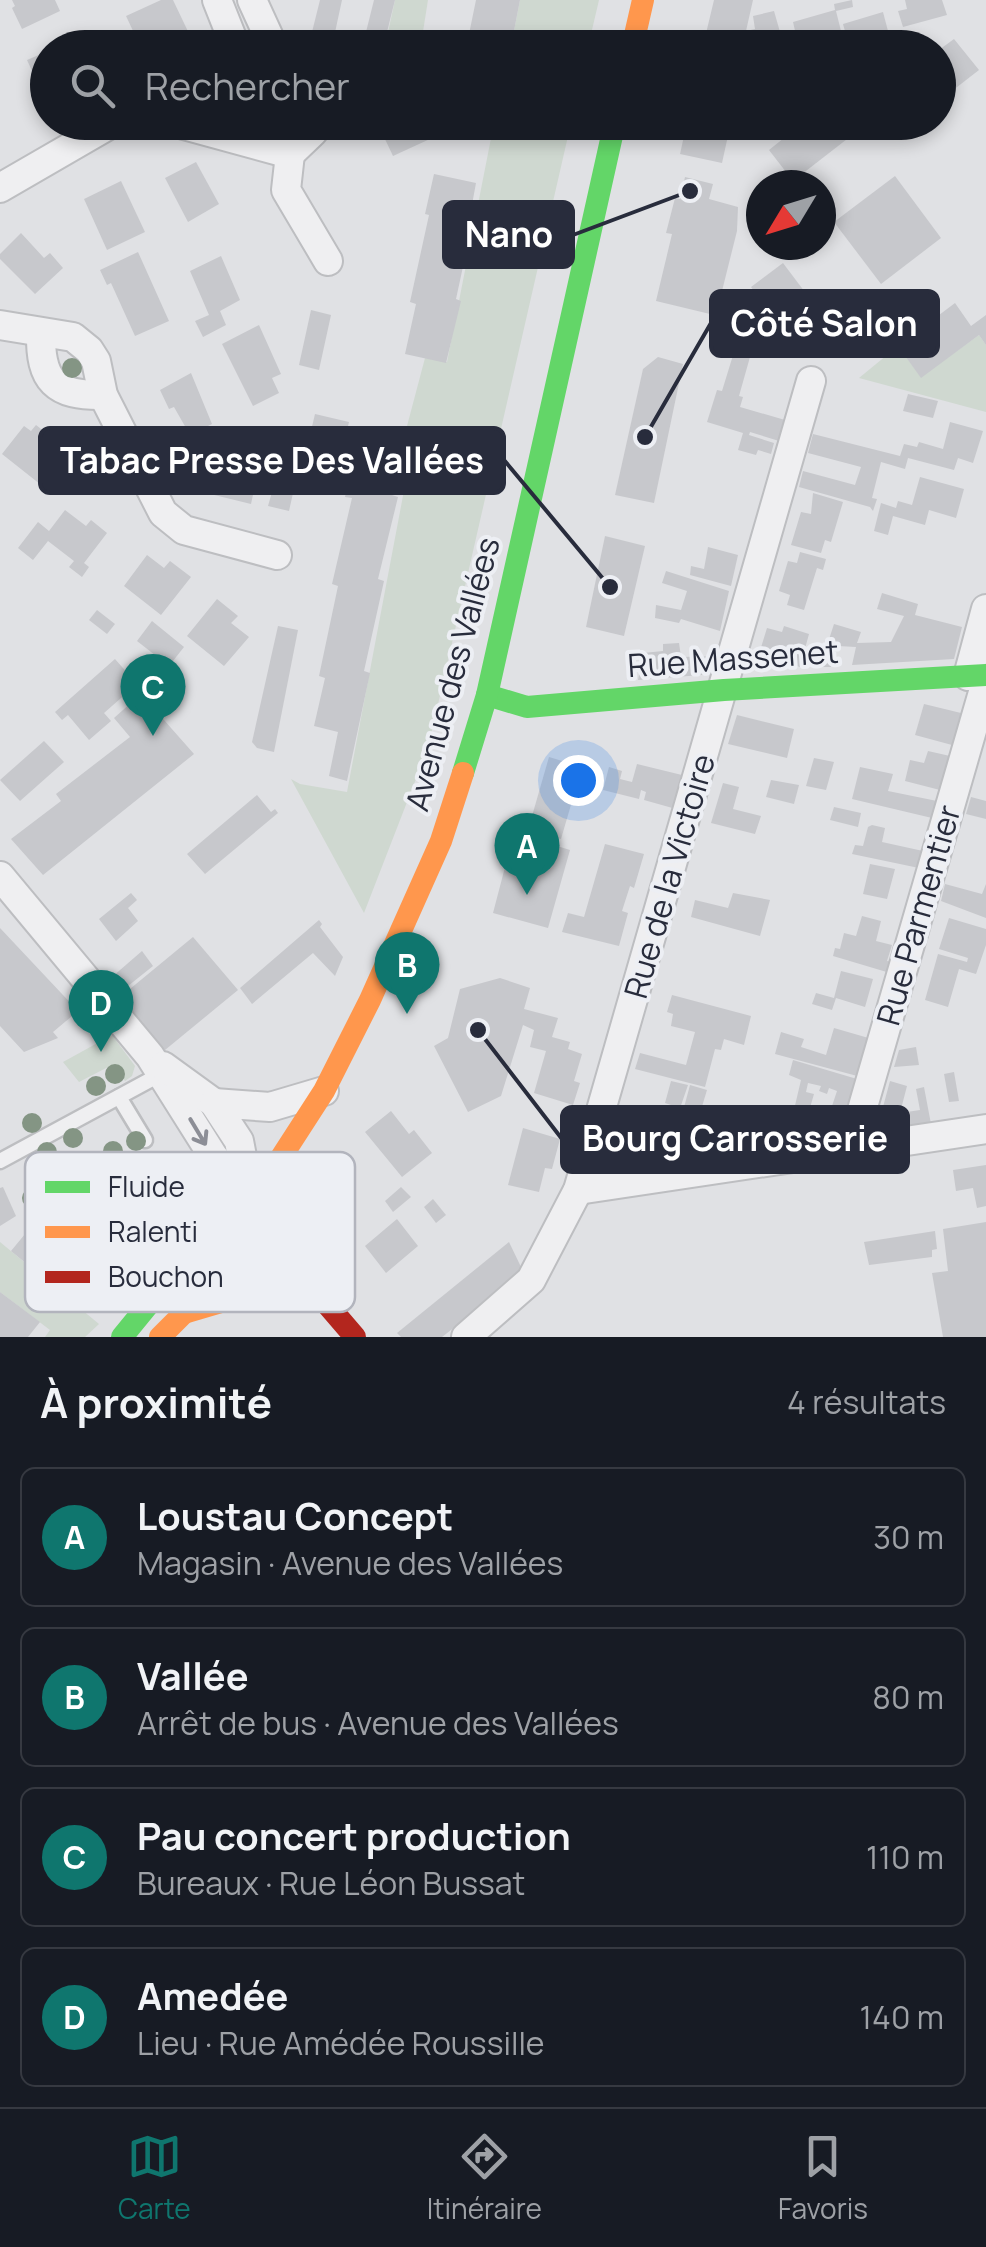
<!DOCTYPE html>
<html lang="fr">
<meta charset="utf-8">
<style>
:root{--surface:#171b24;--page:#242831;--text:#f1f3f6;--muted:#9ea1a6;--line:#363941;--accent:#0f766e}
body{margin:0;font-family:Manrope,sans-serif;background:var(--page);color:var(--text)}
.compass{position:absolute;left:746px;top:170px;width:90px;height:90px;border-radius:50%;background:var(--surface);box-shadow:0 5px 15px #0003;rotate:232deg}
.you{position:absolute;left:578px;top:780px;width:35px;height:35px;margin:-25px;border:8px solid #fff;border-radius:50%;background:#1a73e8;box-shadow:0 0 0 15px #1a73e833}
.badge{display:grid;place-items:center;width:65px;height:65px;border-radius:50%;background:var(--accent);color:#fff;font-size:32px;font-weight:700}
.pin{position:absolute;translate:-50% -82px;filter:drop-shadow(0 2px 5px #0008)}
.pin::after{content:'';position:absolute;top:52px;width:35px;height:30px;background:inherit;clip-path:polygon(0 0,100% 0,50% 100%)}
.list{margin:0;padding:0;list-style:none}
h2{display:flex;justify-content:space-between;align-items:center;height:130px;margin:0;padding:0 40px;font-size:42px}
h2 small{font-size:32px;font-weight:400;color:var(--muted)}
.list li{display:grid;grid-template-columns:65px 1fr auto;gap:30px;align-items:center;box-sizing:border-box;height:140px;margin:0 20px 20px;padding:0 20px;border:2px solid var(--line);border-radius:15px}
.list b{display:block;font-size:38px;white-space:nowrap}
.list p{margin:0;font-size:32px;white-space:nowrap;color:var(--muted)}
.list em{font-size:32px;font-style:normal;color:var(--muted)}
.icon{flex:none;width:55px;height:55px;fill:none;stroke:currentColor;stroke-width:2;stroke-linecap:round;stroke-linejoin:round}
.map{position:relative;flex:none;width:986px;height:1337px;overflow:hidden}
.search{position:absolute;background:var(--surface);box-shadow:0 5px 15px #0003;left:30px;right:30px;top:30px;height:110px;display:flex;align-items:center;gap:25px;box-sizing:border-box;padding:0 35px;border-radius:55px;color:var(--muted);font-size:38px}
.sheet{height:770px;background:var(--surface)}
nav{display:flex;justify-content:space-around;align-items:center;box-sizing:border-box;height:140px;border-top:2px solid var(--line);background:var(--surface);font-size:28px;color:var(--muted)}
nav a{display:grid;justify-items:center;gap:5px}
nav .on{color:var(--accent)}
.map>svg:first-child{display:block}
</style>
<div class="map">
<svg width="986" height="1337" viewBox="0 0 986 1337">
<rect width="100%" height="100%" fill="#e0e1e4"/>
<g fill="#cfd8d0">
<polygon points="395,0 428,0 422,38 388,32"/>
<polygon points="520,0 599,0 588,47 516,47 518,38 513,36"/>
<polygon points="494,123 571,123 428,748 364,913 291,779 300,784 347,792 409,464 398,460 425,358 447,362"/>
<polygon points="979,335 986,345 986,412 859,378 898,346 921,377"/>
<polygon points="112,1035 135,1066 132,1076 125,1081 112,1065 79,1082 63,1062"/>
<polygon points="0,1242 99,1324 85,1337 45,1337 50,1330 0,1292"/>
</g>
<g fill="#c7c8cc">
<polygon points="12,0 55,0 60,11 22,29 12,8 15,6"/>
<polygon points="161,0 173,0 194,44 187,48 141,48 126,16"/>
<polygon points="320,0 342,0 334,37 339,48 317,48 311,36"/>
<polygon points="374,0 395,0 384,44 364,40"/>
<polygon points="476,0 520,0 513,36 519,37 516,48 472,48 474,41 468,39"/>
<polygon points="714,0 753,0 746,31 755,29 753,16 774,11 782,39 796,35 793,22 835,10 834,4 852,0 853,7 836,11 844,43 830,48 708,48 703,46"/>
<polygon points="905,0 942,0 947,15 903,27 898,11 907,9"/>
<polygon points="883,12 888,31 848,42 843,24"/>
<polygon points="954,39 979,70 939,101 939,50"/>
<polygon points="48,51 48,106 27,60"/>
<polygon points="414,122 454,122 456,127 393,156 384,137"/>
<polygon points="687,122 731,122 722,163 680,154"/>
<polygon points="804,122 869,122 793,181 769,150"/>
<polygon points="196,162 219,204 188,222 165,178"/>
<polygon points="434,174 476,183 471,210 475,211 456,299 461,301 446,363 405,354 416,304 410,302 429,215 425,214"/>
<polygon points="895,176 941,238 881,284 834,222"/>
<polygon points="685,177 713,184 709,199 738,207 737,231 718,307 710,314 656,301 672,234 666,233 675,198 680,199"/>
<polygon points="121,181 145,232 107,250 84,199"/>
<polygon points="21,233 44,258 50,253 63,268 35,294 0,259 0,254"/>
<polygon points="138,252 169,321 135,336 111,283 107,285 100,270"/>
<polygon points="221,256 240,300 220,311 226,325 203,337 195,321 209,315 190,271"/>
<polygon points="783,263 826,320 794,343 751,287"/>
<polygon points="955,303 971,326 986,315 986,345 979,335 921,378 898,346"/>
<polygon points="311,310 331,315 319,370 299,365"/>
<polygon points="259,325 281,374 272,378 279,393 253,406 222,344"/>
<polygon points="734,352 750,357 739,396 743,397 740,407 785,420 779,441 750,432 749,435 774,443 771,454 758,450 756,455 738,450 743,433 707,422 717,390 722,391"/>
<polygon points="658,357 683,364 654,503 615,495 643,369"/>
<polygon points="191,373 212,424 190,435 174,407 169,409 160,390"/>
<polygon points="908,394 938,401 933,418 903,411"/>
<polygon points="315,414 349,422 344,443 310,435"/>
<polygon points="950,422 983,431 973,463 958,458 954,470 908,458 905,469 881,462 872,498 877,499 873,511 870,507 799,487 803,471 855,485 861,467 808,453 813,434 900,456 904,444 917,447 919,442 943,449"/>
<polygon points="36,425 78,458 50,492 2,454 24,426 31,431"/>
<polygon points="281,448 302,453 289,511 268,506 274,485 256,481 251,504 202,492 210,456 258,466 261,456 279,459"/>
<polygon points="354,457 398,468 392,495 398,497 378,579 384,581 364,671 370,673 347,781 329,776 338,732 314,726 325,678 319,676 338,586 332,584 352,498 345,497"/>
<polygon points="920,477 964,489 956,518 929,510 925,525 893,516 888,535 874,531 881,503 896,508 898,501 912,505"/>
<polygon points="813,493 843,502 831,542 825,540 821,553 791,545 801,512 811,514"/>
<polygon points="65,510 86,526 91,520 107,533 84,563 89,567 82,577 69,567 74,561 48,541 33,560 18,548 38,522 49,531"/>
<polygon points="605,536 645,546 624,636 586,627"/>
<polygon points="708,547 738,555 731,586 690,575 691,566 704,569"/>
<polygon points="800,552 826,559 823,570 817,568 804,610 787,605 790,595 779,591 788,561 797,563"/>
<polygon points="147,555 164,568 170,561 191,577 161,615 124,586"/>
<polygon points="666,571 729,591 720,631 681,619 679,623 655,618 656,605 681,610 687,591 662,583"/>
<polygon points="882,593 918,604 915,615 962,627 954,659 852,665 856,647 838,646 831,667 820,667 834,624 861,632 857,643 891,642 904,616 877,609"/>
<polygon points="217,599 238,616 231,623 249,637 224,666 187,636"/>
<polygon points="97,610 115,624 107,634 89,620"/>
<polygon points="152,621 184,647 169,666 137,641"/>
<polygon points="278,626 298,630 274,752 257,748 252,742"/>
<polygon points="784,626 809,634 800,667 759,654 767,628 782,632"/>
<polygon points="679,643 681,657 719,656 714,674 638,680 643,653 663,651 663,644"/>
<polygon points="115,659 137,684 104,713 111,721 89,740 68,715 62,720 55,712"/>
<polygon points="141,694 194,754 43,875 11,839 61,801 56,794 130,737 114,718"/>
<polygon points="924,704 961,713 952,745 915,735"/>
<polygon points="737,715 794,729 787,758 728,744"/>
<polygon points="44,741 64,762 20,801 0,780"/>
<polygon points="928,751 950,756 940,790 905,781 910,760 924,763"/>
<polygon points="549,757 582,767 561,839 528,830"/>
<polygon points="814,758 834,762 826,790 806,786"/>
<polygon points="637,764 686,776 676,809 644,800 646,792 641,790 639,799 603,790 609,767 622,771 620,779 632,782"/>
<polygon points="860,767 893,774 888,791 937,801 932,818 852,799"/>
<polygon points="771,780 799,785 794,804 766,797"/>
<polygon points="723,783 739,787 733,809 761,816 755,834 711,823"/>
<polygon points="257,795 271,812 275,809 278,813 205,874 187,854"/>
<polygon points="971,797 986,801 986,819 966,814"/>
<polygon points="834,807 861,813 858,827 830,820"/>
<polygon points="872,825 885,828 882,842 923,851 919,868 852,854 855,845 863,846 868,827"/>
<polygon points="605,844 644,854 634,888 630,886 622,911 628,913 619,946 562,932 568,913 584,917"/>
<polygon points="557,846 570,850 548,928 493,913 510,848 553,860"/>
<polygon points="870,864 895,869 887,899 863,894"/>
<polygon points="945,884 982,894 986,884 986,918 941,901"/>
<polygon points="131,893 137,900 128,908 138,921 116,941 99,919"/>
<polygon points="733,893 770,900 760,936 691,917 695,900 728,908"/>
<polygon points="862,916 881,921 876,941 892,945 887,961 893,962 890,973 833,956 835,948 840,949 844,933 856,936"/>
<polygon points="949,918 986,929 986,945 976,974 959,969 948,1007 925,1000 938,954 967,962 968,958 939,949"/>
<polygon points="319,920 322,924 320,927 343,957 335,976 313,953 252,1004 240,988"/>
<polygon points="0,928 78,1011 53,1032 58,1038 24,1052 0,1026"/>
<polygon points="193,937 238,990 165,1050 119,998"/>
<polygon points="142,951 153,966 123,990 112,977"/>
<polygon points="841,971 873,979 865,1007 836,998 832,1010 812,1004 816,993 834,998"/>
<polygon points="500,978 530,988 524,1009 558,1018 552,1037 570,1042 568,1049 582,1054 574,1081 580,1083 573,1105 534,1093 546,1051 530,1047 534,1030 523,1025 501,1096 468,1112 434,1046 448,1038 460,989"/>
<polygon points="672,995 751,1016 744,1045 724,1039 721,1050 715,1049 705,1087 635,1069 640,1053 686,1065 695,1032 671,1026 673,1014 667,1012"/>
<polygon points="834,1028 872,1039 861,1077 775,1054 781,1032 804,1039 801,1047 826,1055"/>
<polygon points="916,1047 919,1065 894,1067 899,1050"/>
<polygon points="793,1060 857,1079 843,1125 821,1116 824,1107 831,1109 837,1091 829,1088 827,1094 819,1091 821,1086 808,1083 806,1092 814,1094 807,1118 793,1114 801,1080 789,1075"/>
<polygon points="954,1072 959,1101 949,1102 944,1074"/>
<polygon points="671,1081 688,1085 663,1158 630,1149 637,1126 631,1124 636,1107 668,1116 671,1105 665,1103"/>
<polygon points="890,1081 907,1086 900,1113 920,1110 916,1089 924,1087 931,1124 884,1131 880,1118"/>
<polygon points="690,1085 707,1090 687,1156 672,1152"/>
<polygon points="391,1111 409,1134 414,1130 432,1153 402,1177 365,1132"/>
<polygon points="523,1128 560,1139 552,1169 545,1168 539,1192 508,1185"/>
<polygon points="986,1165 986,1206 977,1208 973,1188 956,1191 953,1170"/>
<polygon points="3,1187 16,1216 0,1226 0,1188"/>
<polygon points="401,1187 411,1197 393,1212 385,1201"/>
<polygon points="433,1199 446,1215 436,1223 424,1207"/>
<polygon points="49,1205 110,1257 103,1266 112,1274 83,1310 11,1251"/>
<polygon points="397,1219 418,1246 386,1273 365,1246"/>
<polygon points="986,1222 986,1337 943,1337 932,1273 948,1271 943,1229"/>
<polygon points="935,1231 937,1249 932,1250 932,1257 869,1265 864,1242"/>
<polygon points="509,1242 522,1269 460,1323 442,1337 401,1337 397,1333"/>
<polygon points="0,1292 40,1322 28,1337 0,1337"/>
</g>
<g fill="none" stroke-linecap="round" stroke-linejoin="round">
<defs>
<g id="lane">
<polyline points="119,1097 145,1140"/>
<polyline points="0,1161 161,1074"/>
</g>
<g id="street">
<polyline points="217,0 236,48"/>
<polyline points="252,0 274,48"/>
<polyline points="173,122 290,154 313,132 308,122"/>
<polyline points="275,122 290,154 286,190 328,261"/>
<polyline points="0,188 114,122"/>
<polyline points="0,325 73,337 89,350 96,361 103,395 163,513 184,530 277,555"/>
<path d="M41 333C40 381 55 396 103 395"/>
<polyline points="968,676 986,609"/>
<polyline points="0,876 150,1056 213,1156 251,1204"/>
<polyline points="163,1066 214,1103 239,1141 250,1198"/>
<polyline points="214,1103 270,1107 324,1091"/>
<polyline points="851,1148 986,682"/>
<polyline points="578,1190 986,1129"/>
<polyline points="466,1337 531,1280 578,1190 811,381"/>
</g>
</defs>
<use href="#lane" stroke="#bdbec1" stroke-width="19"/>
<use href="#street" stroke="#bdbec1" stroke-width="32"/>
<use href="#lane" stroke="#efeff1" stroke-width="14"/>
<use href="#street" stroke="#efeff1" stroke-width="28"/>
<g stroke="#63d668" stroke-width="22">
<polyline points="487,695 527,707 724,690 986,675"/>
<polyline points="463,773 487,695 615,122"/>
<polyline points="122,1337 207,1233 248,1206"/>
</g>
<g stroke="#ff974d" stroke-width="22">
<polyline points="632,48 643,0"/>
<polyline points="184,1313 245,1295 313,1288"/>
<polyline points="160,1337 184,1313 228,1251 251,1204 324,1091 370,1000 441,841 463,773"/>
</g>
<polyline stroke="#b3261e" stroke-width="22" points="251,1204 313,1288 355,1337"/>
</g>
<g fill="#849584">
<circle cx="72" cy="368" r="10"/>
<circle cx="115" cy="1074" r="10"/>
<circle cx="96" cy="1086" r="10"/>
<circle cx="32" cy="1123" r="10"/>
<circle cx="73" cy="1138" r="10"/>
<circle cx="136" cy="1141" r="10"/>
<circle cx="113" cy="1151" r="10"/>
<circle cx="47" cy="1152" r="10"/>
<circle cx="32" cy="1198" r="10"/>
</g>
<defs><path id="oneway-shaft" d="M-6 0H5M1.5-3L5.5 0L1.5 3" fill="none" stroke-width="1.6" stroke-linecap="round" stroke-linejoin="round" transform="scale(2.5)"/></defs>
<use stroke="#8c8e96" href="#oneway-shaft" transform="translate(198 1132) rotate(59)"/>
<g text-anchor="middle" dominant-baseline="central" stroke-width="8" stroke-linejoin="round" paint-order="stroke">
<g font-size="32" fill="#282c3c" stroke="#edeff4">
<text transform="translate(733 658) rotate(-4)">Rue Massenet</text>
<text transform="translate(452 674) rotate(-75)">Avenue des Vallées</text>
<text transform="translate(669 876) rotate(-74)">Rue de la Victoire</text>
<text transform="translate(918 915) rotate(-74)">Rue Parmentier</text>
</g>
</g>
<rect x="25" y="1152" width="330" height="160" rx="15" fill="#edeff4" stroke="#b2b4bd" stroke-width="2.5"/>
<rect x="45" y="1181" width="45" height="12" fill="#63d668"/>
<rect x="45" y="1226" width="45" height="12" fill="#ff974d"/>
<rect x="45" y="1271" width="45" height="12" fill="#b3261e"/>
<g font-size="28" fill="#282c3c">
<text x="108" y="1197">Fluide</text>
<text x="108" y="1242">Ralenti</text>
<text x="108" y="1287">Bouchon</text>
</g>
<path fill="none" stroke="#282c3c" stroke-width="4" d="M690 191L573 235M645 437L711 323M610 587L504 460M478 1030L562 1139"/>
<g fill="#282c3c" stroke="#edeff4" stroke-width="4">
<circle cx="690" cy="191" r="10"/>
<circle cx="645" cy="437" r="10"/>
<circle cx="610" cy="587" r="10"/>
<circle cx="478" cy="1030" r="10"/>
</g>
<g fill="#282c3c" stroke="#282c3c" stroke-width="4">
<rect x="444" y="202" width="129" height="65" rx="10"/>
<rect x="711" y="291" width="227" height="65" rx="10"/>
<rect x="40" y="428" width="464" height="65" rx="10"/>
<rect x="562" y="1107" width="346" height="65" rx="10"/>
</g>
<g font-size="35" text-anchor="middle" font-weight="bold" fill="#fff">
<text x="509" y="247">Nano</text>
<text x="824" y="336">Côté Salon</text>
<text x="272" y="473">Tabac Presse Des Vallées</text>
<text x="735" y="1151">Bourg Carrosserie</text>
</g>
</svg>
<svg class="compass" viewBox="-18 -18 36 36"><path d="M0-13l5 13h-10z" fill="#e53935"/><path d="M0 13l5-13h-10z" fill="#9ea1a6"/></svg>
<div class="you"></div>
<div class="pin badge" style="left:527px;top:895px">A</div>
<div class="pin badge" style="left:407px;top:1014px">B</div>
<div class="pin badge" style="left:153px;top:736px">C</div>
<div class="pin badge" style="left:101px;top:1052px">D</div>
<div class="search"><svg class="icon" aria-label="search" viewBox="0 0 24 24"><circle cx="10" cy="10" r="6"/><path d="M15 15l6 6"/></svg>Rechercher</div>
</div>
<section class="sheet">
<h2>À proximité<small>4 résultats</small></h2>
<ul class="list">
<li><span class="badge">A</span><div><b>Loustau Concept</b><p>Magasin · Avenue des Vallées</p></div><em>30 m</em></li>
<li><span class="badge">B</span><div><b>Vallée</b><p>Arrêt de bus · Avenue des Vallées</p></div><em>80 m</em></li>
<li><span class="badge">C</span><div><b>Pau concert production</b><p>Bureaux · Rue Léon Bussat</p></div><em>110 m</em></li>
<li><span class="badge">D</span><div><b>Amedée</b><p>Lieu · Rue Amédée Roussille</p></div><em>140 m</em></li>
</ul>
</section>
<nav>
<a class="on"><svg class="icon" aria-label="map" viewBox="0 0 24 24"><path d="M3 6l6-2 6 2 6-2v14l-6 2-6-2-6 2zM9 4v14M15 6v14"/></svg>Carte</a>
<a><svg class="icon" aria-label="directions" viewBox="0 0 24 24"><path d="M12 3l9 9-9 9-9-9zM9 14v-3h6M13 9l2 2-2 2"/></svg>Itinéraire</a>
<a><svg class="icon" aria-label="saved" viewBox="0 0 24 24"><path d="M7 4h10v16l-5-4-5 4z"/></svg>Favoris</a>
</nav>
